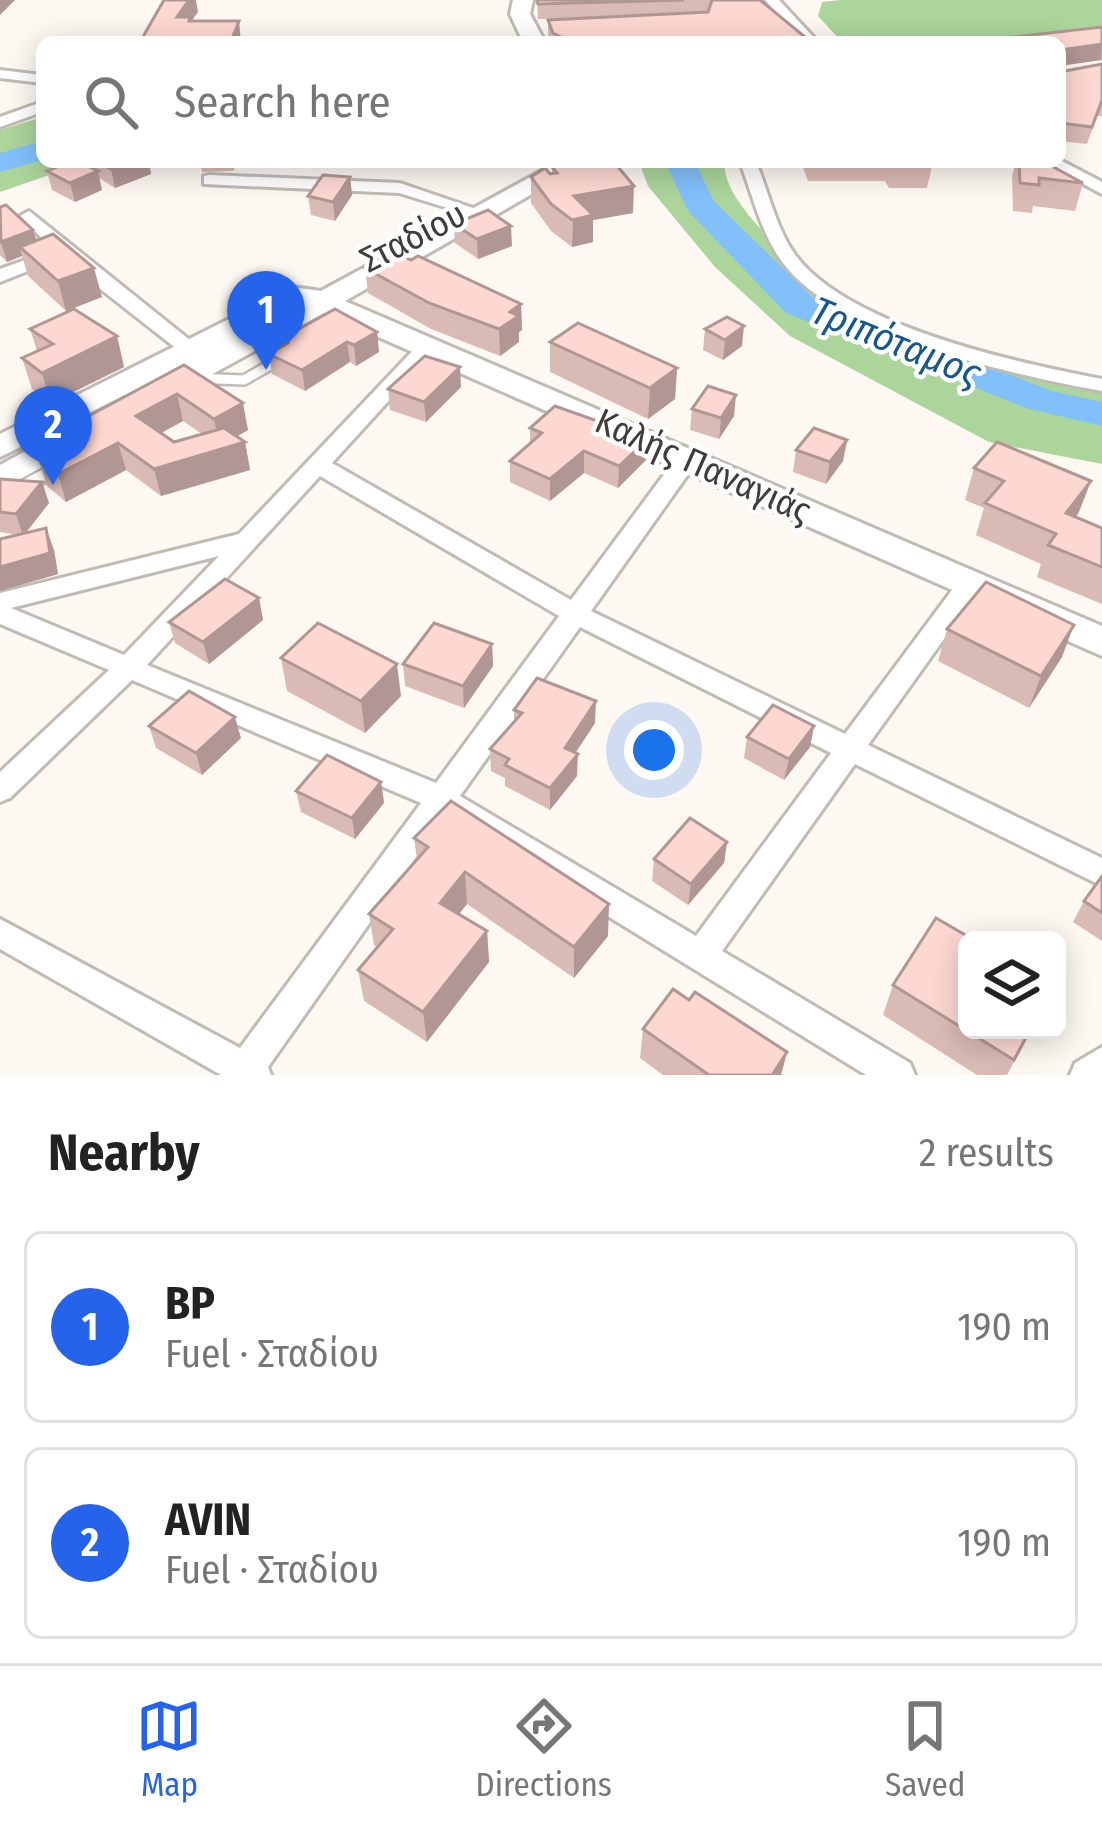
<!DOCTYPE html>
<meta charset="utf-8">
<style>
:root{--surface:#fff;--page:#f2f2f2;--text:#222;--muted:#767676;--line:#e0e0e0;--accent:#2563eb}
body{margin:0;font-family:"Fira Sans Condensed",sans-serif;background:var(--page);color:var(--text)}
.controls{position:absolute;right:36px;bottom:36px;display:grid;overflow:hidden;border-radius:18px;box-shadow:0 6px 30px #0003}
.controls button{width:108px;height:108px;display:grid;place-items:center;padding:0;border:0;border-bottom:3px solid var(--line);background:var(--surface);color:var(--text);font:60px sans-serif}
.you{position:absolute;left:654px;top:750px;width:42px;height:42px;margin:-30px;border:9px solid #fff;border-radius:50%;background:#1a73e8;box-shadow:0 0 0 18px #1a73e833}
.badge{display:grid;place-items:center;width:78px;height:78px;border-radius:50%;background:var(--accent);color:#fff;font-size:39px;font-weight:700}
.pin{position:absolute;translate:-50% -99px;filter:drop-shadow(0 3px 6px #0008)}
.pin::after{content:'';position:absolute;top:63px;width:42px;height:36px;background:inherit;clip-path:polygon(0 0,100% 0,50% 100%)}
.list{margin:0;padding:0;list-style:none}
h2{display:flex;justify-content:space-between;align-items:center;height:156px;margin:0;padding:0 48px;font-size:51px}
h2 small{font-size:39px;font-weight:400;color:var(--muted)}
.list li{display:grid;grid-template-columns:78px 1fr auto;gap:36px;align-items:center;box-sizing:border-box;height:192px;margin:0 24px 24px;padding:0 24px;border:3px solid var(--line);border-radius:18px}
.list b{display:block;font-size:45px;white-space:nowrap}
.list p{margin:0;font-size:39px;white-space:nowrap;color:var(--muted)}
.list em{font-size:39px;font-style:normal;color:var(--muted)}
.icon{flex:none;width:66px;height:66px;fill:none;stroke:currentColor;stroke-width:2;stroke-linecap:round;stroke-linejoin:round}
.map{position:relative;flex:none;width:1102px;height:1075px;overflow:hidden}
.search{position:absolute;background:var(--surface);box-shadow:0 6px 30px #0003;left:36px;right:36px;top:36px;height:132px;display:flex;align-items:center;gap:30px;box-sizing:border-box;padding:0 42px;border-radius:18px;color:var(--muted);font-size:45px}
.sheet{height:588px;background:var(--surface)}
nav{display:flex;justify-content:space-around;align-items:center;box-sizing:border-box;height:168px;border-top:3px solid var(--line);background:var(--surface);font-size:33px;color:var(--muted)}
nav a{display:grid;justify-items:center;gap:6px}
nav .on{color:var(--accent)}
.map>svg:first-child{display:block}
</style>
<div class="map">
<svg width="1102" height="1075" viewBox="0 0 1102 1075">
<rect width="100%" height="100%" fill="#fef8f3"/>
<g fill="#abd59b">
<polygon points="841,0 1102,0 1102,60 1060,65 1060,42 842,42 818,16 822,2"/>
<polygon points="42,117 42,162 87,162 0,192 0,130"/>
<path d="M639 162H725C722 183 744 210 758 226 839 319 982 371 1102 390V464L989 442 790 336 715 267 648 186Z"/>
</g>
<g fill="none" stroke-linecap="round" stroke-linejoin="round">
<g fill="#82c0fb" fill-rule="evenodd">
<polygon points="42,141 42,160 0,172 0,153"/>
<polygon points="665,162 695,162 713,200 812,297 1052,391 1102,402 1102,426 1026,408 786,313 688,211"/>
</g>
<defs>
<polyline id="lane-far1" points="191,378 244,380 286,356 281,326"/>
<polyline id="lane" points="0,488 19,489 54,470"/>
<g id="street">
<polygon points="765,0 779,0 818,42 803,42"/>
<polygon points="0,70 42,75 42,83 0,78"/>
<polygon points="42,102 42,112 0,127 0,117"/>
<polygon points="1060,160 1102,182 1102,194 1043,162"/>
<path d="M740 162H756C769 193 776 229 796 256 850 327 1018 363 1102 379V391C1012 374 840 338 783 263 761 234 753 196 740 162Z"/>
<polygon points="210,175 400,183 476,209 467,214 399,193 204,184 204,176"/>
<polygon points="29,211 196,345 196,353 182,353 61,258 0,282 0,269 53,250 20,216"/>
<path d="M427 341 437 347 434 351 332 463 571 600 680 453H696L699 458 696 463 591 611 845 734 961 578H979L982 584 979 590 868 745 1102 858V886L855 764 722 951 910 1063 915 1075H866L445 816 268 1067 271 1075H221L0 949V919L240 1048 421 803 132 680 10 798 0 802V772L109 670 0 624V593L239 534 420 343ZM320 476 559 616 436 783 147 665ZM219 556 124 655 11 608ZM580 627 831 753 696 936 460 796Z"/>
<polygon points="1102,1047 1102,1075 1070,1075 1075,1063"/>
</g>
<g id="secondary">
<polygon points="513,0 533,0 530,14 545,42 523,42 510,14"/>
<polygon points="558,162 583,165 345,301 1102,626 1102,656 324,313 0,490 0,465 175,370 0,457 0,434 227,320 247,320 249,329 299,302 288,293 292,287 321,291"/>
</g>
</defs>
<use href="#lane-far1" stroke="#c0bbb5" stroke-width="14"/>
<use href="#lane" stroke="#c0bbb5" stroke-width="18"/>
<use href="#street" stroke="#c0bbb5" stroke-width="6"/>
<use href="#secondary" stroke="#c0bbb5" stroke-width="6"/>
<use href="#lane-far1" stroke="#fff" stroke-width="9"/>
<use href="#lane" stroke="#fff" stroke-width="12"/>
<use href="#street" fill="#fff" fill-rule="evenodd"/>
<use href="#secondary" fill="#fff" fill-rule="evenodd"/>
</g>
<g fill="#dabab5" fill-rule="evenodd">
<polygon points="537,0 760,0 811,42 551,42 548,35 548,20 620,17 538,19"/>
<polygon points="1102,27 1102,61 1101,60 1064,65 1065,71 1102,64 1102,116 1097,116 1087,144 1060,141 1060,42"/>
<polygon points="92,162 149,162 151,174 115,188 99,178 102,190 75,202 52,190 47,171 93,169"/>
<polygon points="200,162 239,162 233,171 202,172"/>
<polygon points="801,162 933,162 927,188 889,188 885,181 808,181"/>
<polygon points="1016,162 1044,162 1083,183 1075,211 1033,206 1032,213 1013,211 1012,176"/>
<polygon points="552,167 633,213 593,220 593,242 572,247 551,231 531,203 531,177 552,173"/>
<polygon points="350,177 352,195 335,221 311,215 308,196"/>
<polygon points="0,207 33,230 37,240 102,297 66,311 28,276 22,256 7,262 0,255"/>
<polygon points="454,224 512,246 478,259 455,243"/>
<polygon points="411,260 521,304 522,330 519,332 519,342 500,356 431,329 368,293 365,268"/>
<polygon points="30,329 117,336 124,367 51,403 32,389 22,358 37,351"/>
<polygon points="705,329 742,346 723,360 703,350"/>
<polygon points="377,332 379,352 356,366 350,362 305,391 272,374 269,354"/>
<polygon points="550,342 677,368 675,399 648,419 550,372"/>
<path d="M184 365 248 430 236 437 245 442 250 470 161 496 126 470 66 502 47 486 38 459 68 443ZM183 421 202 434 174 442 161 433Z"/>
<polygon points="461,387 426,422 390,410 388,389"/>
<polygon points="692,409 734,416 719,439 690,430"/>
<polygon points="530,428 646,460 618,488 584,473 550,501 510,482 510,461 530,444"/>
<polygon points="847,440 843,461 826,484 793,472 796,450"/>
<polygon points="974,468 1079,512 1076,518 1102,528 1102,604 1037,577 1041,564 976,535 984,508 965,500"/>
<polygon points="0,479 42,482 49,503 26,533 54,550 58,574 0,591 0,539 17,535 0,532"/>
<polygon points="259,598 263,620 209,664 175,643 169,622"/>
<polygon points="947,629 1062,657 1029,708 938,661"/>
<polygon points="492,644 493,666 464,708 405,686 403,664"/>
<polygon points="281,658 401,696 365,733 287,691"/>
<polygon points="514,710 595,723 575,753 577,776 550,810 505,786 505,778 491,771 490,749 514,721"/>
<polygon points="149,726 241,738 202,775 156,748"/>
<polygon points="814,726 810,747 784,780 744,758 747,737"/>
<polygon points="381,782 384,803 355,839 301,812 296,791"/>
<polygon points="414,838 608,936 574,978 467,904 459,914 487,931 489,962 427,1042 364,1001 358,970 377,947 374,945 369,914 417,859"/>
<polygon points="727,842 724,863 688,905 652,881 654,859"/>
<polygon points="1102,876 1102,941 1073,922 1084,901"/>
<polygon points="893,985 1031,1030 1007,1075 977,1075 883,1015"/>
<polygon points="643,1029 787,1052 781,1075 663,1075 640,1058"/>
</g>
<g fill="#b19793">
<polygon points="0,0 15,0 0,15"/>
<polygon points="189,0 196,0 198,12 191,22 177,17"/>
<polygon points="239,21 241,42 231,42"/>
<polygon points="1102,44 1101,60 1060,66 1061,50"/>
<polygon points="130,162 149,162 151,174 115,188 111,169"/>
<polygon points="98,171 102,190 75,202 70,183"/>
<polygon points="350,177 352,195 335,221 333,202"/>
<polygon points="634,186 633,213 593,220 593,242 572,247 574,196"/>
<polygon points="511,226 512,246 478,259 477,239"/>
<polygon points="33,230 39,249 20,247 22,256 7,262 1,242"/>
<polygon points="94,268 102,297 66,311 58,281"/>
<polygon points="521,304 522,330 519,332 519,342 500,356 499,329 510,312"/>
<polygon points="744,326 742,346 723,360 725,340"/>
<polygon points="377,332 379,352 356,366 354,345"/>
<polygon points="117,336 124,367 51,403 42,373"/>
<polygon points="347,342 350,362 305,391 302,370"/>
<polygon points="460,367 461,387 426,422 424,402"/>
<polygon points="677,368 675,399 648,419 650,388"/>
<polygon points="177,394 183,421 143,443 136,416"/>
<polygon points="736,395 734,416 719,439 721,418"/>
<polygon points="243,403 248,430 220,446 214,419"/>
<polygon points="648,439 646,460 618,488 619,466"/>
<polygon points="847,440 843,461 826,484 830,462"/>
<polygon points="245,442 250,470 161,496 154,469"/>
<polygon points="118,443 126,470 66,502 58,474"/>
<polygon points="584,451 584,473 550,501 550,479"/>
<polygon points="1091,481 1079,512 1055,545 1066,513"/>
<polygon points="42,482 49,503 23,536 16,514"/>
<polygon points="46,528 54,550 58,574 0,591 0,567"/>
<polygon points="259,598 263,620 209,664 203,642"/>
<polygon points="1074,625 1062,657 1029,708 1041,676"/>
<polygon points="492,644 493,666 464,708 463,686"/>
<polygon points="397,664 401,696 365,733 361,701"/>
<polygon points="596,701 595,723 565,769 565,748"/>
<polygon points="235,717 241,738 202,775 196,753"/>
<polygon points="814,726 810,747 784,780 789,759"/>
<polygon points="578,754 577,776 550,810 550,788"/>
<polygon points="381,782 384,803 355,839 352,818"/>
<polygon points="727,842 724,863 688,905 691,884"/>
<polygon points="465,872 467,904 443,934 440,903"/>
<polygon points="609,904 608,936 574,978 574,947"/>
<polygon points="487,931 489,962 427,1042 423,1012"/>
<polygon points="787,1052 781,1075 772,1075"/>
</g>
<g fill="#fdd8d2" stroke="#b19793" stroke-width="3">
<polygon points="164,0 189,0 177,17 190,17 189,21 239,21 231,41 140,42"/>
<polygon points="537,0 684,0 538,4"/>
<polygon points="712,0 760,0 811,42 571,42 553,33 548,20 708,12"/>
<polygon points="1102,27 1102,44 1061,50 1065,71 1102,64 1102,100 1092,127 1060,123 1060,42 970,42"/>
<polygon points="69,162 79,162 98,171 70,183 47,171"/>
<polygon points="99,162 130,162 111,169"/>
<polygon points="591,162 614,162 634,186 574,196 593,215 572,220 551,204 531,177 545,168 550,174 557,173 552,167"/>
<polygon points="1019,162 1044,162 1083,183 1039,178 1039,185 1020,183"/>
<polygon points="323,175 350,177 333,202 308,196"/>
<polygon points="6,205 33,230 1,242 0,207"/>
<polygon points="488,210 511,226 477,239 454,224"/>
<polygon points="53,234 94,268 58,281 20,247"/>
<polygon points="394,251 411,260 418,256 521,304 510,312 519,316 499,329 429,303 365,268"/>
<polygon points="74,309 117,336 42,373 22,358 53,344 30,329"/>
<polygon points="335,309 377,332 354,345 347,342 302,370 269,354 288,343 292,333"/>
<polygon points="727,317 744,326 725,340 705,329"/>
<polygon points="578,323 677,368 650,388 550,342"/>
<polygon points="425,356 460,367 424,402 388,389"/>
<polygon points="184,365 243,403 214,419 177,394 136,416 174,442 224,428 245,442 154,469 118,443 58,474 38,459 68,443 74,425 85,418"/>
<polygon points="708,386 736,395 721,418 692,409"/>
<polygon points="555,406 648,439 619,466 584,451 550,479 510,461 542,433 530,428"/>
<polygon points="814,428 847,440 830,462 796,450"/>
<polygon points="997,442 1091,481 1066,513 1102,528 1102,567 1048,545 1056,534 985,503 1004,481 974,468"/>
<polygon points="0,479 42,482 16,514 0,512"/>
<polygon points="46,528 50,553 0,567 0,539"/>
<polygon points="225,579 259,598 203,642 169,622"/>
<polygon points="986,582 1074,625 1041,676 947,629"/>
<polygon points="318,623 397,664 361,701 281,658"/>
<polygon points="434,623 492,644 463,686 403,664"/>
<polygon points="537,678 596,701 565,748 578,754 550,788 505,765 509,759 490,749 522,713 514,710"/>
<polygon points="189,691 235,717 196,753 149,726"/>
<polygon points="773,705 814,726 789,759 747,737"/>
<polygon points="327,755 381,782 352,818 296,791"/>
<polygon points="451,801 609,904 574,947 465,872 440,903 487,931 423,1012 358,970 393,929 369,914 428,847 414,838"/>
<polygon points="690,818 727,842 691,884 654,859"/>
<polygon points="1102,876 1102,913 1084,901"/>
<polygon points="936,918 974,940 967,940 967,1030 1030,1030 1014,1060 893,985"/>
<polygon points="673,989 689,1000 695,992 787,1052 772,1075 709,1075 643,1029"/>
</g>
<g text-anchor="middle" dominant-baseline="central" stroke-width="9" stroke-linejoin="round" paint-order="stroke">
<g font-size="36" fill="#3f3c3a" stroke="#fff">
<text transform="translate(413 237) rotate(-27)">Σταδίου</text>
<text transform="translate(703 466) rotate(24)">Καλής Παναγιάς</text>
</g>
<g font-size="39" font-style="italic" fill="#15578e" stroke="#fff">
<text transform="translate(896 342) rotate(22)">Τριπόταμος</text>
</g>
</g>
</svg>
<div class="controls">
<button><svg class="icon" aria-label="layers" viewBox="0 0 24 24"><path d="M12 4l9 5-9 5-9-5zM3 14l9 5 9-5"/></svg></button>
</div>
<div class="you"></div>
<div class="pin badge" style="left:266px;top:370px">1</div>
<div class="pin badge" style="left:53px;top:485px">2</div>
<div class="search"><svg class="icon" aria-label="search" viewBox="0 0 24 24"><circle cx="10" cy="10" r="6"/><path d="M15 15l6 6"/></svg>Search here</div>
</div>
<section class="sheet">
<h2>Nearby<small>2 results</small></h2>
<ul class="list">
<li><span class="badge">1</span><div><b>BP</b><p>Fuel · Σταδίου</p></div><em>190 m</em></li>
<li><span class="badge">2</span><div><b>AVIN</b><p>Fuel · Σταδίου</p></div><em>190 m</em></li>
</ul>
</section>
<nav>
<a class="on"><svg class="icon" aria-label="map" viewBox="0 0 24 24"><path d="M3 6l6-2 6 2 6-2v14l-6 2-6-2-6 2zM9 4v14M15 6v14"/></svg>Map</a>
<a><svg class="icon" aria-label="directions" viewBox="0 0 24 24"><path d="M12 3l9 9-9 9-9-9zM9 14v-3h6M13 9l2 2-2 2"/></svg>Directions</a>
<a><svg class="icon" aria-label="saved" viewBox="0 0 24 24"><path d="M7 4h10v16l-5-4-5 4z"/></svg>Saved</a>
</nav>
